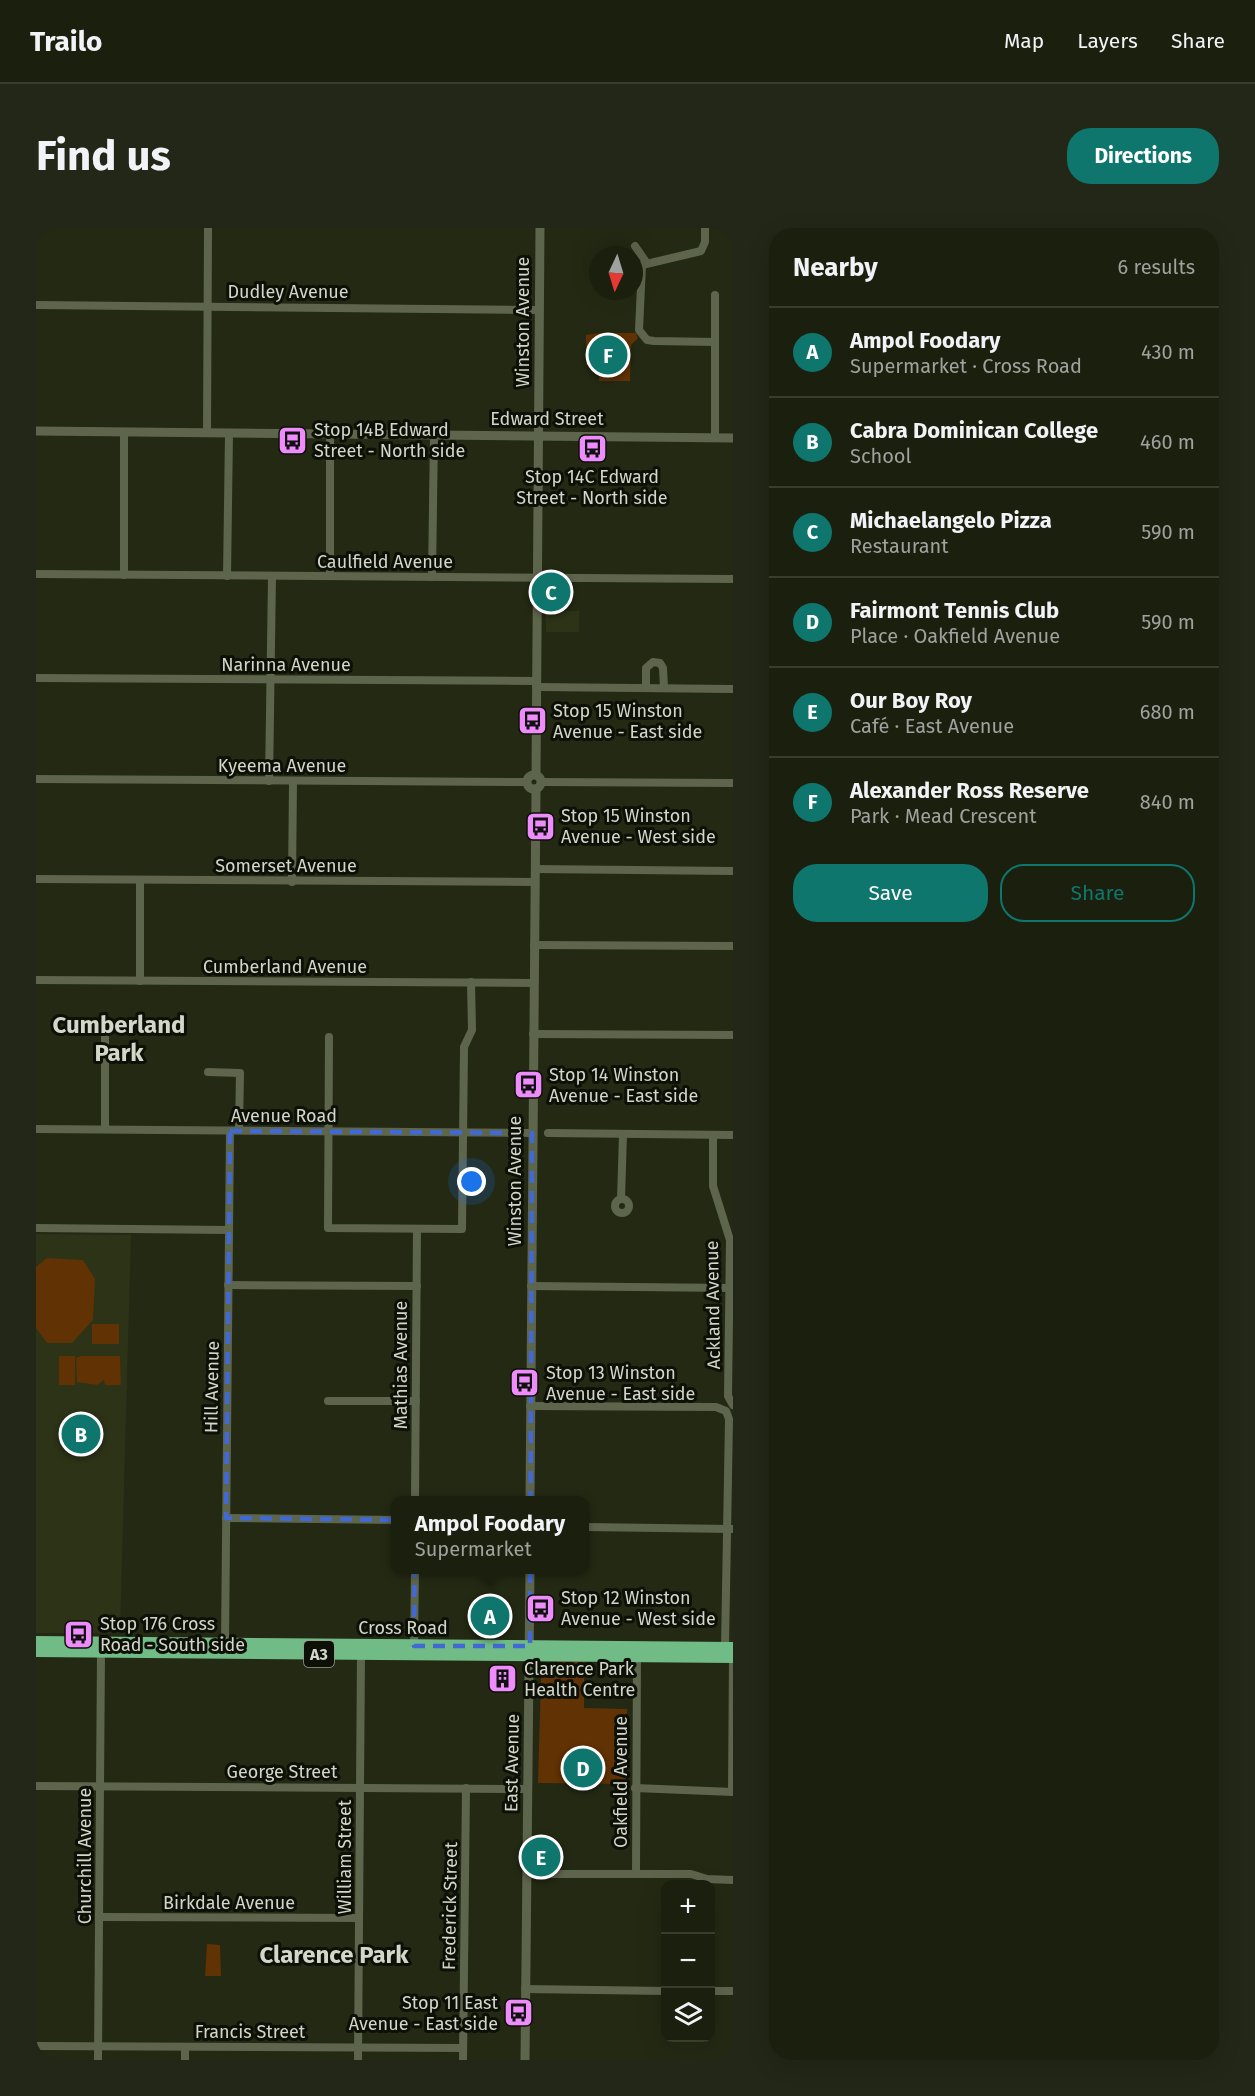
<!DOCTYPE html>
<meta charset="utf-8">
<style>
:root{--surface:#1a1f0e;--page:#232717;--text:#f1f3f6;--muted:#9fa29e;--line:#383d2e;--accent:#0f766e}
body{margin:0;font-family:"Fira Sans",sans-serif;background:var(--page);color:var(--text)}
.controls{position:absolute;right:18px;bottom:18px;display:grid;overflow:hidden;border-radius:12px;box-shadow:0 6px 24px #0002}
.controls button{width:54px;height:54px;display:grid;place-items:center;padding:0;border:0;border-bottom:2px solid var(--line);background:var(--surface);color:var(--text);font:30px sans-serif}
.compass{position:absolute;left:553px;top:18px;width:54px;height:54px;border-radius:50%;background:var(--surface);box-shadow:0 6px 24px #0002;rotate:184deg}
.you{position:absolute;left:436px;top:954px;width:21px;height:21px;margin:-15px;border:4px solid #fff;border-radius:50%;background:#1a73e8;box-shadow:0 0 0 9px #1a73e833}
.badge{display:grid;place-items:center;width:39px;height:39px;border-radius:50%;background:var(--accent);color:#fff;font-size:20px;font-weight:700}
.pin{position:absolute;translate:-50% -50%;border:3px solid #fff;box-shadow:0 2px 6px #0006}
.popup{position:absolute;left:355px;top:1268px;width:198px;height:78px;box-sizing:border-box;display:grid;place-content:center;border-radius:12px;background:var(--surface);filter:drop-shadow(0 2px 4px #0005);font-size:20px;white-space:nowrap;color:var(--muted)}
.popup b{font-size:22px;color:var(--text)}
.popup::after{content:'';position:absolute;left:50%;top:100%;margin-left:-12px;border:12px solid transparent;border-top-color:var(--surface)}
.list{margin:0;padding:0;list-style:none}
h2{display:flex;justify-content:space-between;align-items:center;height:78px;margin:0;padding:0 24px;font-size:26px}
h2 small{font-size:20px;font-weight:400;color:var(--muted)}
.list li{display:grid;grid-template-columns:39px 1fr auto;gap:18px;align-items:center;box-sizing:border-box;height:90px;padding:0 24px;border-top:2px solid var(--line)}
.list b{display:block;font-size:22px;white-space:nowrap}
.list p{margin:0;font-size:20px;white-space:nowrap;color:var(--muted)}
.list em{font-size:20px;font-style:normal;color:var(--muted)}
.actions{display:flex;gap:12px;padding:18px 24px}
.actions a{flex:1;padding:14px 0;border:2px solid var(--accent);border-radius:24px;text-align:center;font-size:21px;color:var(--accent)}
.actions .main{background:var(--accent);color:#fff}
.icon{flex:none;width:33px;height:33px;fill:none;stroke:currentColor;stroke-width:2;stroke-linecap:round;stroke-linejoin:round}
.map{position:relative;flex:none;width:697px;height:1832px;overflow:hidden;border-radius:24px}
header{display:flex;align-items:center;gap:36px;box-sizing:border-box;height:84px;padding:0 30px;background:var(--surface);border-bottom:2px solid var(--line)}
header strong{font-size:28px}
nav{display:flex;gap:33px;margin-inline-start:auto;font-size:21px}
.intro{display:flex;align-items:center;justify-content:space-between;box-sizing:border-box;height:144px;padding:0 36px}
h1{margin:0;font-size:42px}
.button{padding:15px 27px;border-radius:24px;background:var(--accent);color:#fff;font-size:21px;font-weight:700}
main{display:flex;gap:36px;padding:0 36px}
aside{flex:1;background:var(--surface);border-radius:24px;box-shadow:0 6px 24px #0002}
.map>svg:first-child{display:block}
</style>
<header>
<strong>Trailo</strong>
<nav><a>Map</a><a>Layers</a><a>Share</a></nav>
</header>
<div class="intro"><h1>Find us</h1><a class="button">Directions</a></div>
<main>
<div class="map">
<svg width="697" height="1832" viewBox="0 0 697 1832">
<rect width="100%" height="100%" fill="#232913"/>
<g fill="#2c3317">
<polygon points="509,360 527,360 527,383 543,383 543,404 510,404"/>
<polygon points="0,1006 95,1007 84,1405 0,1405"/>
</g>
<g fill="#613203">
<polygon points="563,105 600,105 602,110 595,117 594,153 563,153 564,138 550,137 550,107"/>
<polygon points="11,1030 47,1032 59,1051 57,1092 36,1115 11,1115 0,1100 0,1039"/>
<rect x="56" y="1096" width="27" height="20"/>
<rect x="23" y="1128" width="16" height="29"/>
<polygon points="45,1128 84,1128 85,1157 69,1157 68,1152 61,1157 41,1154 40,1130"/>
<polygon points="520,1433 548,1433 548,1480 591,1481 590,1556 502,1555 505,1449"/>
<polygon points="171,1716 184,1717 185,1748 169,1748"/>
</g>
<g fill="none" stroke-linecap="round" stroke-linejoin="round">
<g stroke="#5e654d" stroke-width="8">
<polyline points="669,0 669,14 665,23 606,37 603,102 611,112 618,113 679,114"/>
<polyline points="599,18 610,34"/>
<polyline points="0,77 503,82"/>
<polyline points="88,204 88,347"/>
<polyline points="171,204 172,0"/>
<polyline points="294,205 294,348"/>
<polyline points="679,209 679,67"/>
<polyline points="0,346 697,351"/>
<polyline points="191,348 193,205"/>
<polyline points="396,349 398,206"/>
<polyline points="0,450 500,453"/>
<polyline points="500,459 697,461"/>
<polyline points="610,460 610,440 617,434 624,435 627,440 628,460"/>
<polyline points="0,551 491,554"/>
<polyline points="233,553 236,349"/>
<polyline points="505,554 697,555"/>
<polyline points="499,641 697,643"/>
<polyline points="0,651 499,654"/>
<polyline points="256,654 257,553"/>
<polyline points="498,717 697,718"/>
<polyline points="0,752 497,755"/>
<polyline points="104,753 104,653"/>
<polyline points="497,806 697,807"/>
<polyline points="293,809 292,1000 426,1001 428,819 436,802 435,754"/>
<polyline points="172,844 204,845 203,902"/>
<polyline points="0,901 496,905"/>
<polyline points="69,901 69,807"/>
<polyline points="512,905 697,907"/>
<polyline points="677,907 677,958 694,1012 692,1168 697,1177"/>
<circle cx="586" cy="978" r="7"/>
<polyline points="585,971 587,906"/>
<polyline points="0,1000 193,1002"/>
<polyline points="192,1057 381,1058"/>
<polyline points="495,1058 697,1060"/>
<polyline points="292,1173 380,1173"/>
<polyline points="494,1178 680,1179 690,1183 693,1191 689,1419"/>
<polyline points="379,1272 381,1001"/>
<polyline points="190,1290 360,1292"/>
<polyline points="548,1299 697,1301"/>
<polyline points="189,1415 194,903"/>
<polyline points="378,1418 379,1342"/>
<polyline points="0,1558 492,1561"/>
<polyline points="599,1560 697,1564"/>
<polyline points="696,1564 697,1429"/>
<polyline points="600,1645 601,1427"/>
<polyline points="492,1646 655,1646 671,1651 697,1652"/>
<polyline points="63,1689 323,1690"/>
<polyline points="489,1761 630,1763"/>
<polyline points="674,1763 697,1763"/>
<polyline points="0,1818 427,1820"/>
<polyline points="62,1832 65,1424"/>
<polyline points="149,1832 149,1819"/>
<polyline points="322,1832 325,1426"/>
<polyline points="427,1832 430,1560"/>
</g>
<g stroke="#5e654d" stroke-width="9">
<polyline points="0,203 697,210"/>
<polyline points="500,547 504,0"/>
<circle cx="498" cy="554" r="7"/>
<polyline points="494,1272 500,561"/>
<polyline points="489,1832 494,1342"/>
</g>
<g stroke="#71bc86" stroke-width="12">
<polyline points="0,1414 697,1420"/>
<polyline points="0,1423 697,1429"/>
</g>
</g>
<path fill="none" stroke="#4169d5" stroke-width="4.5" stroke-dasharray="12 8" stroke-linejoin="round" d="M194 903 496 905 494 1418H378L379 1292 190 1290Z"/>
<defs>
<symbol id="bus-square" viewBox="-11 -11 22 22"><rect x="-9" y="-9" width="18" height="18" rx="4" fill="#ed8cfa" stroke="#0d1007"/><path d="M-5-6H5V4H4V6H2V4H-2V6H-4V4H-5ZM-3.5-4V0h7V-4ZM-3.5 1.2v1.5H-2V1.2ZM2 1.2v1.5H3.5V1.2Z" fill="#111"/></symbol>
<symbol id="building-square" viewBox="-11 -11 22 22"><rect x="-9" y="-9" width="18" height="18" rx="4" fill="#ed8cfa" stroke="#0d1007"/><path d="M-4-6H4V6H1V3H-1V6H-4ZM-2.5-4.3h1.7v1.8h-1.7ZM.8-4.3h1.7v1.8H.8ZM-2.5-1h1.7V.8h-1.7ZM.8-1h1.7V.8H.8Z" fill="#111"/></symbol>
</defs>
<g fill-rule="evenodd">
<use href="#bus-square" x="240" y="196" width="33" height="33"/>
<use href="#bus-square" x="540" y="204" width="33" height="33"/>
<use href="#bus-square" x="480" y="476" width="33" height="33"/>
<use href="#bus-square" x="488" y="582" width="33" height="33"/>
<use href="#bus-square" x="476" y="840" width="33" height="33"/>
<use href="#bus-square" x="472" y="1138" width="33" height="33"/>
<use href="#bus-square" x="488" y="1364" width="33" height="33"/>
<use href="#bus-square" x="26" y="1390" width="33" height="33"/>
<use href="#building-square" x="450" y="1434" width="33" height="33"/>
<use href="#bus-square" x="466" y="1768" width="33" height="33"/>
</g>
<g text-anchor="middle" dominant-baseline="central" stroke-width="6" stroke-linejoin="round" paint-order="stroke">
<rect fill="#0d1007" stroke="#979b8f" stroke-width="1.5" x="268" y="1413" width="30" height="26" rx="4.5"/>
<g font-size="16" font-weight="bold" fill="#d2d7c9">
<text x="283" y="1426">A3</text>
</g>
<g font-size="18" fill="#d2d7c9" stroke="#0d1007">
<text x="252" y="64">Dudley Avenue</text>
<text transform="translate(487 94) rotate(-90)">Winston Avenue</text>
<text x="511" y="191">Edward Street</text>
<text x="349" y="334">Caulfield Avenue</text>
<text x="250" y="437">Narinna Avenue</text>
<text x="246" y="538">Kyeema Avenue</text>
<text x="250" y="638">Somerset Avenue</text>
<text x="249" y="739">Cumberland Avenue</text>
<text x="248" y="888">Avenue Road</text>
<text transform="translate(479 953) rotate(-90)">Winston Avenue</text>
<text transform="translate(677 1077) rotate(-91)">Ackland Avenue</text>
<text transform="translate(365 1137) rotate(-90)">Mathias Avenue</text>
<text transform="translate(176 1159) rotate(-89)">Hill Avenue</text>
<text x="367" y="1400">Cross Road</text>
<text transform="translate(476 1535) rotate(-89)">East Avenue</text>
<text x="246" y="1544">George Street</text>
<text transform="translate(585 1554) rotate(-90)">Oakfield Avenue</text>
<text transform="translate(49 1628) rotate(-90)">Churchill Avenue</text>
<text transform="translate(309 1629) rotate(-90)">William Street</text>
<text x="193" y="1675">Birkdale Avenue</text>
<text transform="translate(414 1678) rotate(-89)">Frederick Street</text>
<text x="214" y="1804">Francis Street</text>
</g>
<g font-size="18" fill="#d2d7c9" stroke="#0d1007" text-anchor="start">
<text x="278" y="202">Stop 14B Edward<tspan x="278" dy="21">Street - North side</tspan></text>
<text x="556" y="249" text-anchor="middle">Stop 14C Edward<tspan x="556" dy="21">Street - North side</tspan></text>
<text x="517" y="483">Stop 15 Winston<tspan x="517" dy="21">Avenue - East side</tspan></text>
<text x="525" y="588">Stop 15 Winston<tspan x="525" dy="21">Avenue - West side</tspan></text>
<text x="513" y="847">Stop 14 Winston<tspan x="513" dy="21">Avenue - East side</tspan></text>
<text x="510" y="1145">Stop 13 Winston<tspan x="510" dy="21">Avenue - East side</tspan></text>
<text x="525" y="1370">Stop 12 Winston<tspan x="525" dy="21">Avenue - West side</tspan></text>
<text x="64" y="1396">Stop 176 Cross<tspan x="64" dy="21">Road - South side</tspan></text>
<text x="488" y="1441">Clarence Park<tspan x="488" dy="21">Health Centre</tspan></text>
<text x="462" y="1775" text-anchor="end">Stop 11 East<tspan x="462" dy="21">Avenue - East side</tspan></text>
</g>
<g font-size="24" font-weight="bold" fill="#d2d7c9" stroke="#0d1007">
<text x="83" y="797">Cumberland<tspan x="83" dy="28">Park</tspan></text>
<text x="298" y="1727">Clarence Park</text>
</g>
</g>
</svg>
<div class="controls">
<button>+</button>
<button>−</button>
<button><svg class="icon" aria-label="layers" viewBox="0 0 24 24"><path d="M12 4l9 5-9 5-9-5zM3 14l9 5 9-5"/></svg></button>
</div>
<svg class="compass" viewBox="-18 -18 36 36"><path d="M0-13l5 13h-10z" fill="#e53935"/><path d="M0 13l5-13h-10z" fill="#9fa29e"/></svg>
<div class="you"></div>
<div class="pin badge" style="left:454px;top:1388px">A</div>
<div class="popup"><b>Ampol Foodary</b>Supermarket</div>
<div class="pin badge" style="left:45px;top:1206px">B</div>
<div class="pin badge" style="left:515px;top:364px">C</div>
<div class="pin badge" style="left:547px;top:1540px">D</div>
<div class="pin badge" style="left:505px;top:1629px">E</div>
<div class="pin badge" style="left:572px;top:127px">F</div>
</div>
<aside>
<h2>Nearby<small>6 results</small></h2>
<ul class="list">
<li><span class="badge">A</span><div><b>Ampol Foodary</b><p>Supermarket · Cross Road</p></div><em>430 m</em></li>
<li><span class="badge">B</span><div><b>Cabra Dominican College</b><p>School</p></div><em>460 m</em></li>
<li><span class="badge">C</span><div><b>Michaelangelo Pizza</b><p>Restaurant</p></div><em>590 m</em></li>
<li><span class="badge">D</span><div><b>Fairmont Tennis Club</b><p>Place · Oakfield Avenue</p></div><em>590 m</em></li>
<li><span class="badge">E</span><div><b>Our Boy Roy</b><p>Café · East Avenue</p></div><em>680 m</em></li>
<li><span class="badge">F</span><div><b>Alexander Ross Reserve</b><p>Park · Mead Crescent</p></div><em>840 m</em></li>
</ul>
<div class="actions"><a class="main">Save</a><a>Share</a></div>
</aside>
</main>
